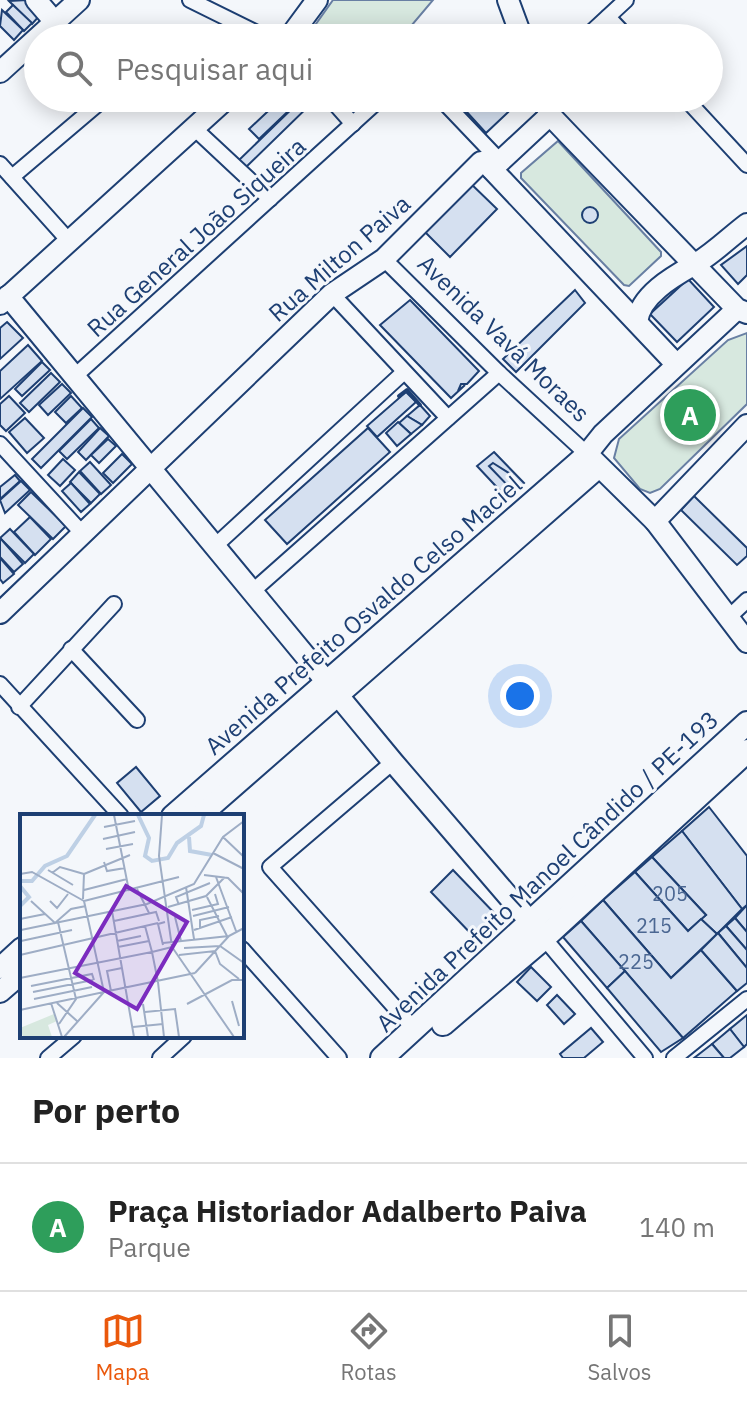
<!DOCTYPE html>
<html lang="pt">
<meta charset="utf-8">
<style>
:root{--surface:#fff;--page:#f2f2f2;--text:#222;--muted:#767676;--line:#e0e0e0;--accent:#ea580c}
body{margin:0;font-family:"IBM Plex Sans",sans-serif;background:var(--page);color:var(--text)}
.you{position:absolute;left:520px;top:696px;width:28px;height:28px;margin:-20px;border:6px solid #fff;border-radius:50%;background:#1a73e8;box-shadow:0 0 0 12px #1a73e833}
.badge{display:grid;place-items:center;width:52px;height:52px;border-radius:50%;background:var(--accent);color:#fff;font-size:26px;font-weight:700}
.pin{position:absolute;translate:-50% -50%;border:4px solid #fff;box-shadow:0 2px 8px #0006}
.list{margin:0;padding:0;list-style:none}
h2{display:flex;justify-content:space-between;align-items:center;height:104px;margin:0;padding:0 32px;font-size:34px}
h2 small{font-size:26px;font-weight:400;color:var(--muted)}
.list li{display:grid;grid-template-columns:52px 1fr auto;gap:24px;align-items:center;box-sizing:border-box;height:128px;padding:0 32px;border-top:2px solid var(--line)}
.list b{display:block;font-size:30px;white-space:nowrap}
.list p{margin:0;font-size:26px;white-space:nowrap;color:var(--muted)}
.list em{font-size:26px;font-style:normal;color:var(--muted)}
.icon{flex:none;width:44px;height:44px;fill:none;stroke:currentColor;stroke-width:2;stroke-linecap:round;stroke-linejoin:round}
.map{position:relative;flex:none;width:747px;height:1058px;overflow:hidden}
.search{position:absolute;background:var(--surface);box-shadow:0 4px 20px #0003;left:24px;right:24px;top:24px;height:88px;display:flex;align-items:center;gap:20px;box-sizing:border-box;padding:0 28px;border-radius:44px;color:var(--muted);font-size:30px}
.sheet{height:232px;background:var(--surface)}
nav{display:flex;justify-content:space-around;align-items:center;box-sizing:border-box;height:112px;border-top:2px solid var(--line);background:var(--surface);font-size:22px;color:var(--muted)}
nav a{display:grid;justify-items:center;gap:4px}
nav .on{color:var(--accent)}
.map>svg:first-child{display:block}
</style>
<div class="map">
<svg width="747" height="1058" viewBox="0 0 747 1058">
<rect width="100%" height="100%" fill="#f4f7fb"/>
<g fill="#d7e8df" stroke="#687fa3" stroke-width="2">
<polygon points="333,0 433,0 401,38 306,38"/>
<polygon points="558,141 661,252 661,256 629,286 624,285 521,178 521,173"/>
<polygon points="747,333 747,404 660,489 650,493 640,489 614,458 619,439 728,340"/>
</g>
<g fill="#d5e0f0" stroke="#1d3f73" stroke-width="2">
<polygon points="27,0 41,14 32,24 9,1"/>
<polygon points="13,5 32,23 24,31 6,12"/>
<polygon points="2,10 23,30 14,40 0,26"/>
<polygon points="282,98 302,98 259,139 249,129"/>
<polygon points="303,98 315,100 244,169 237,162"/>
<polygon points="454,98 523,98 486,133"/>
<polygon points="466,179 497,209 450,257 419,226"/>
<circle cx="590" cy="215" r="8"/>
<polygon points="747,246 747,275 738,284 721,265"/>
<polygon points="688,279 714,307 677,342 650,314"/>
<polygon points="575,290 585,303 516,372 503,359"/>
<polygon points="410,300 479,371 467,384 461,384 458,391 465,385 451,398 380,325"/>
<polygon points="7,322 23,338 0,359 0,328"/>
<polygon points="28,345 42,361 0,399 0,371"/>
<polygon points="42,362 50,370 22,396 15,389"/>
<polygon points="51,373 60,382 29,412 20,403"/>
<polygon points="62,384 71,393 48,415 39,405"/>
<polygon points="406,392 416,402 377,437 367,426"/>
<polygon points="9,396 25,413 6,431 0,425 0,404"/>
<polygon points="71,396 82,408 66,423 55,412"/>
<polygon points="420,405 430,416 422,425 407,416"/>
<polygon points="83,408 92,417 41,468 32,459"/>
<polygon points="407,416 422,425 411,434 399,423"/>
<polygon points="25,418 44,438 27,453 9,432"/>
<polygon points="91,419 99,428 67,459 59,451"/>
<polygon points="398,422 411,434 397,446 386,433"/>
<polygon points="100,428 109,436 86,460 78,452"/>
<polygon points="368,428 390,452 287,544 265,520"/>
<polygon points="108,439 116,446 99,463 91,455"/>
<polygon points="494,452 524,483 507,498 477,466"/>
<polygon points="122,454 132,464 113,483 103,473"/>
<polygon points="63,459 75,470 60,486 48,475"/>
<polygon points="90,462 111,485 101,494 80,471"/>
<polygon points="493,463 512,475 509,479 515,486 512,490 489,466"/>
<polygon points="79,472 100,494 91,503 70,482"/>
<polygon points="15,475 20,481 0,499 0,487"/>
<polygon points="21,481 30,490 5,513 0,500"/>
<polygon points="71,483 90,504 81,512 62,491"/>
<polygon points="31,492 66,526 53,539 18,505"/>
<polygon points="694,496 747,548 747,556 737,565 681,510"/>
<polygon points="30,517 51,539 35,555 14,532"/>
<polygon points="10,529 34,554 25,563 0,538"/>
<polygon points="0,538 23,564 14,572 0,557"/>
<polygon points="0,558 14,574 3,583 0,579"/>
<polygon points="136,767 160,796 141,812 117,783"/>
<polygon points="709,807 747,856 747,905 742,909 682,831"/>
<polygon points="682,831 742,909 717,934 701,919 706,915 652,857"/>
<polygon points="652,857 706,915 688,931 635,872"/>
<polygon points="453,870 500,919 477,940 431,892"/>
<polygon points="635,872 688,931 701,919 717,934 671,978 603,900"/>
<polygon points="603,900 671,978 701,950 737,991 683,1038 581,921"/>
<polygon points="747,905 747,932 735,918"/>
<polygon points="735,918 747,932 747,950 726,926"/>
<polygon points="581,921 625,971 607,988 563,937"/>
<polygon points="726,926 747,950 747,968 718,933"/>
<polygon points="718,933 747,968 747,983 737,991 701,950"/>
<polygon points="531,967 551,987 537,1001 517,982"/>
<polygon points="625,971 683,1038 661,1052 607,988"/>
<polygon points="557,995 575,1014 564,1024 547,1005"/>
<polygon points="747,1015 747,1044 744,1047 730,1029"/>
<polygon points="591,1028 603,1042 584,1058 563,1058 560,1054"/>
<polygon points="730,1029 744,1047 730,1058 724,1058 712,1044"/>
<polygon points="712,1044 724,1058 694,1058"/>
</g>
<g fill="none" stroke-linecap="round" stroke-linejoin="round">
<defs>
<g id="street">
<polyline points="190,0 267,38"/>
<polyline points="608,17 628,38"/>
<polyline points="585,38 626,0"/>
<polyline points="330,98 353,124"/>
<polyline points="440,98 500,161"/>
<polyline points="685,98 747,165"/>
<polyline points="194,128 270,199"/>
<polyline points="0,164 69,241"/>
<polyline points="12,177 105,98"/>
<polyline points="384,259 499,373 587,454"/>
<polyline points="332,294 448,418"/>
<polyline points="75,376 381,98"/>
<polyline points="0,444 83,534"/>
<polyline points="216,545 404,372"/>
<polyline points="254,590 499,373"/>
<polyline points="728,618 747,600"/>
<polyline points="71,649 137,720"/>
<polyline points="0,684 121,816"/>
<polyline points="19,707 114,604"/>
<polyline points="393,762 270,867 415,1030"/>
<polyline points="544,938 645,1058"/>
<polyline points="242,949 339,1058"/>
<polyline points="48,1058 74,1036"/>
<polyline points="160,1058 184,1036"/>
<polyline points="674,1058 747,999"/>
</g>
<g id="secondary">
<polyline points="36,0 55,22"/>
<polyline points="508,0 522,38"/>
<polyline points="289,38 317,0"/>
<polyline points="0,72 79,0"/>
<polyline points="543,98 550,115 570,136 737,309 747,313"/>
<polyline points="492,169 550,115"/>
<polyline points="8,296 393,762 539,932"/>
<polyline points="0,304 227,98"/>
<path d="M637 322C640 294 676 275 697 263 715 252 731 236 747 224"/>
<polyline points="590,457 655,521 747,642"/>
<polyline points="655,521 747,425"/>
<polyline points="0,613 332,294 384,259 481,162 485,162 676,364"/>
<polyline points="172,816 587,454 603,434 737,309"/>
<polyline points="200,816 599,467"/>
<polyline points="0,968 22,948"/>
<polyline points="0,992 22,973"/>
</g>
<g id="primary">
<polyline points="443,1024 544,938 747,751"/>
<polyline points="382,1058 747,723"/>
</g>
</defs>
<use href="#street" stroke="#1d3f73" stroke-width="18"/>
<use href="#secondary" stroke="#1d3f73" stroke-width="24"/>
<use href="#primary" stroke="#1d3f73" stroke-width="26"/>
<use href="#street" stroke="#f4f7fb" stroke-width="14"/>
<use href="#secondary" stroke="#f4f7fb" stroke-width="20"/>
<use href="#primary" stroke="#f4f7fb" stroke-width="22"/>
<polyline stroke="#1d3f73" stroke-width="4" points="399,396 407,390 420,405"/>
</g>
<g text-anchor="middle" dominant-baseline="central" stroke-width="6" stroke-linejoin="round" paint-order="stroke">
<g font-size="20" fill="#4b6792">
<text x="670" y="893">205</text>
<text x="654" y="925">215</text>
<text x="636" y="961">225</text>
</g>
<g font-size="24" fill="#1d3f73" stroke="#f4f7fb">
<text transform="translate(196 237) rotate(-42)">Rua General João Siqueira</text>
<text transform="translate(339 258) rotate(-41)">Rua Milton Paiva</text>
<text transform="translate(504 338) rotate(44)">Avenida Vavá Moraes</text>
<text transform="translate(363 615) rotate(-41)">Avenida Prefeito Osvaldo Celso Maciel</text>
<text transform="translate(547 871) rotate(-43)">Avenida Prefeito Manoel Cândido / PE-193</text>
</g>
</g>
<g transform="translate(20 814)">
<rect width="224" height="224" fill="#f4f7fb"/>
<path d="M34 200 37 207 28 211 32 223H3L0 214Z" fill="#d7e8df"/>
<path fill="none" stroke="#bed0e5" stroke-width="4" d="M118 1 129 24 125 42 132 47 148 44 157 29 181 12 184 1M169 23 170 37 192 41M0 67H12L25 52 47 42 75 1M0 72 9 83 0 92"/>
<path fill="none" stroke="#9eadc5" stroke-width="2" d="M94 1 109 77M142 1 139 42 152 133 214 223M84 13 115 7M203 23 224 43M83 25 115 18M86 35 113 30M193 39 224 55M84 48 87 57 105 54M28 56 53 71M32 59 40 53 64 60M0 60 12 58 64 87M64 60 110 41M184 61 208 64 224 80M196 63 216 117M166 73 174 125M117 75 129 99M64 76 107 65M187 83 207 122M63 85 64 60M11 87 35 109 51 95 66 92M30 87 37 94 48 80M64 87 159 63M159 91 156 83 190 69M148 93 186 82 205 63M172 96 198 90 195 80M92 97 114 223M173 102 209 93M155 103 161 127M0 105 25 100M94 107 136 98 139 107M38 108 56 185 39 210M180 114V106L199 102M1 116 127 90 174 70 203 23 224 7M174 116 212 103M1 127 52 116M97 127 121 122M143 129 209 122 224 114M143 131 138 110 145 108M98 133 129 127M164 134 200 132 224 149M0 141 138 109M159 141 195 137 200 150 219 165M175 159 209 122M0 164 132 138 125 112M138 168 144 223M138 168 132 138 152 133M11 172 72 160 74 166M91 177 87 157 102 154M13 178 73 166M14 185 72 173M212 187 219 212M31 189 42 223M37 189 57 207M123 190 128 223M167 190 212 166H224M0 196 84 178 64 87M125 198 155 195 159 223M113 213 143 210M44 223 84 178 175 159"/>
<path fill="#7b2cbf" fill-opacity="0.15" stroke="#7b2cbf" stroke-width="4" d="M106 72 167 108 117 195 55 159Z"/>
<rect width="224" height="224" fill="none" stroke="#1d3f73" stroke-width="4"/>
</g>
</svg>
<div class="you"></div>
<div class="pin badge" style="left:690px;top:415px;background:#2e9e5b">A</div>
<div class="search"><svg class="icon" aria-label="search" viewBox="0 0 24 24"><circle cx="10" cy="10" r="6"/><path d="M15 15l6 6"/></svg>Pesquisar aqui</div>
</div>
<section class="sheet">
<h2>Por perto<small></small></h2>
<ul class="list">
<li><span class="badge" style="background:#2e9e5b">A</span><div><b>Praça Historiador Adalberto Paiva</b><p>Parque</p></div><em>140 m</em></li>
</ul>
</section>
<nav>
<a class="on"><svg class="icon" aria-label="map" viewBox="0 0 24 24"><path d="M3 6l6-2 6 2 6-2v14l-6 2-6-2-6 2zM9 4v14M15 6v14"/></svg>Mapa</a>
<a><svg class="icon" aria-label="directions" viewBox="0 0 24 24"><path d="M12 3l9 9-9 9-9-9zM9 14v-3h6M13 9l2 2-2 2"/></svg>Rotas</a>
<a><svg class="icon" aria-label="saved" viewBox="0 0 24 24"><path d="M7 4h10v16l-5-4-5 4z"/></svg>Salvos</a>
</nav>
